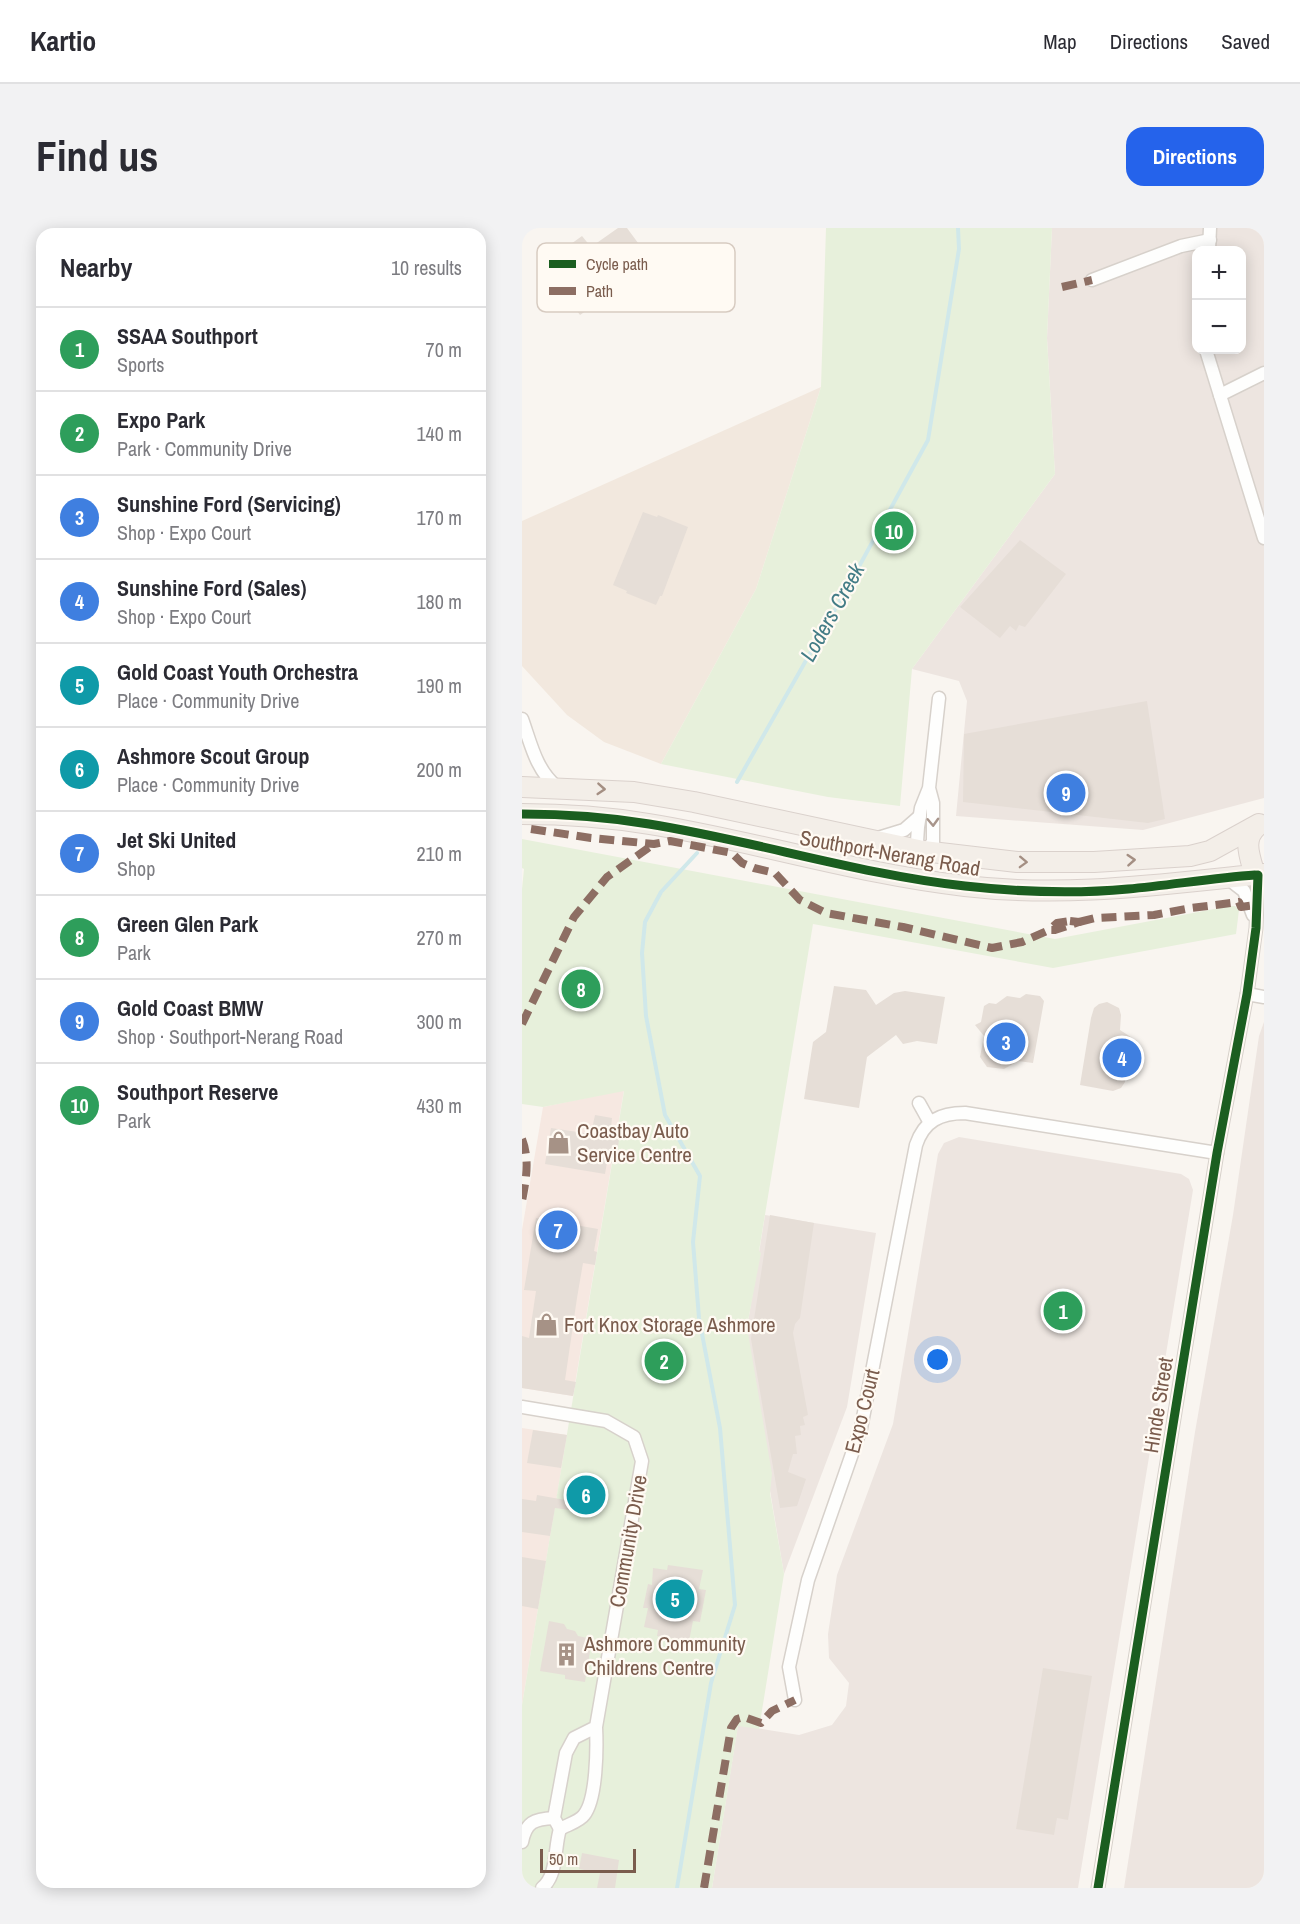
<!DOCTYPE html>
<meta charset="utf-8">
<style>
:root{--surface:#fff;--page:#f2f2f3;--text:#2b2b33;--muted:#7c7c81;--line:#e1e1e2;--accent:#2563eb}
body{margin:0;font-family:"Archivo Narrow",sans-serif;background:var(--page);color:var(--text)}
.controls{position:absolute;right:18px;top:18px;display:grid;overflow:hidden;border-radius:12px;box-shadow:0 3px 15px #0003}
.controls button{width:54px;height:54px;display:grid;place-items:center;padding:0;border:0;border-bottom:2px solid var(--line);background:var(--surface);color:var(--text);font:30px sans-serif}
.scale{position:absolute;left:18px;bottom:15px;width:96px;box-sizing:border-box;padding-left:6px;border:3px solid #7a5c4d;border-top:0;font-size:16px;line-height:21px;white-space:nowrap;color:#7a5c4d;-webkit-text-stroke:4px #fffaf3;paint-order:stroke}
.you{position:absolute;left:416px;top:1132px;width:21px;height:21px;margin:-15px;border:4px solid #fff;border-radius:50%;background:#1a73e8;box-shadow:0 0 0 9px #1a73e833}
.badge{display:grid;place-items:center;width:39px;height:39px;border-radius:50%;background:var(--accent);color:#fff;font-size:20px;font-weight:700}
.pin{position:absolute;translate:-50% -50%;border:3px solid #fff;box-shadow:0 2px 6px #0006}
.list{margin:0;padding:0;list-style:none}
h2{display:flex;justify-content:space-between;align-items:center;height:78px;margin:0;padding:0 24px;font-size:26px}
h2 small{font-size:20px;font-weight:400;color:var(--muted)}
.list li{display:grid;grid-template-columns:39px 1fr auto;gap:18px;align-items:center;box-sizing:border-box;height:84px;padding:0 24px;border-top:2px solid var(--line)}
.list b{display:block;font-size:22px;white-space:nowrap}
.list p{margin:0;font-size:20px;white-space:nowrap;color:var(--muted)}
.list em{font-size:20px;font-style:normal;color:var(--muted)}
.map{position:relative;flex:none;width:742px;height:1660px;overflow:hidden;border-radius:18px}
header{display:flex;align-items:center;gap:36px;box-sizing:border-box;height:84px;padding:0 30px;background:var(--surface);border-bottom:2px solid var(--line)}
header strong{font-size:28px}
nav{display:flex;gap:33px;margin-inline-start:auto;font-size:21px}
.intro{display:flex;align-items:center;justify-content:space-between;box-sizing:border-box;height:144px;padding:0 36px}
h1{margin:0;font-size:42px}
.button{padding:15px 27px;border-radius:18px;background:var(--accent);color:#fff;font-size:21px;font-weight:700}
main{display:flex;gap:36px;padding:0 36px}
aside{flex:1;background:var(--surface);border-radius:18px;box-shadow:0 3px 15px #0003}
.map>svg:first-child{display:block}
</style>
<header>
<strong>Kartio</strong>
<nav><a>Map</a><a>Directions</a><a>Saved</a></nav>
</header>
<div class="intro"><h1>Find us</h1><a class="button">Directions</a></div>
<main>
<aside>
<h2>Nearby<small>10 results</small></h2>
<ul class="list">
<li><span class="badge" style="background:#2e9e5b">1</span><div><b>SSAA Southport</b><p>Sports</p></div><em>70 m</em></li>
<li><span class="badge" style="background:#2e9e5b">2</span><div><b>Expo Park</b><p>Park · Community Drive</p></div><em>140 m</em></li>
<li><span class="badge" style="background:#3f7fe0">3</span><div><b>Sunshine Ford (Servicing)</b><p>Shop · Expo Court</p></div><em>170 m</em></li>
<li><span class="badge" style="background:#3f7fe0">4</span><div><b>Sunshine Ford (Sales)</b><p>Shop · Expo Court</p></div><em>180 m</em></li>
<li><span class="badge" style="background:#0f9aa8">5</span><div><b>Gold Coast Youth Orchestra</b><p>Place · Community Drive</p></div><em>190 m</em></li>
<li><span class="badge" style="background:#0f9aa8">6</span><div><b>Ashmore Scout Group</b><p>Place · Community Drive</p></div><em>200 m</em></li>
<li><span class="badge" style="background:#3f7fe0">7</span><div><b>Jet Ski United</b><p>Shop</p></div><em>210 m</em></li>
<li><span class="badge" style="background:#2e9e5b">8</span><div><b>Green Glen Park</b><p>Park</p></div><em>270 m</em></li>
<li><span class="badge" style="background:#3f7fe0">9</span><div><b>Gold Coast BMW</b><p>Shop · Southport-Nerang Road</p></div><em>300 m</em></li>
<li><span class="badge" style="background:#2e9e5b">10</span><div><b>Southport Reserve</b><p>Park</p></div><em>430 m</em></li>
</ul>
</aside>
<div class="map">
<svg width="742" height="1660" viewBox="0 0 742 1660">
<rect width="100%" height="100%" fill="#f9f5f0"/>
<polygon fill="#f2e8de" points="299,159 234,361 139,536 82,514 45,487 0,438 0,293"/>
<g fill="#f6e8e1">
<polygon points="102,862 51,1168 0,1160 0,1002 21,879"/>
<polygon points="0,1200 45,1207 0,1477"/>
</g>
<g fill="#ede5e0" fill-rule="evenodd">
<path d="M530 0H742V570L621 602 434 588 445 473 437 453 390 441 533 246 525 110ZM674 22H720V122H674Z"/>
<polygon points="742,794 742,1660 602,1660 673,1204 711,987 737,808"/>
<polygon points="437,909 659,946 667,951 671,962 556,1660 190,1660 216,1497 277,1507 310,1497 324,1478 327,1455 307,1430 306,1406 315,1347 371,1196 416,926 422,915"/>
<polygon points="243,987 354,1005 325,1179 262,1346 223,1113"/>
</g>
<g fill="#e7f0db">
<polygon points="304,0 530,0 525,110 533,246 390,441 378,578 306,569 139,536 234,361 299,159"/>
<polygon points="0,611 533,711 708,678 713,678 717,682 714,706 531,740 291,696 237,1023 239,1025 226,1093 226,1105 250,1246 248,1265 262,1346 237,1501 216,1498 190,1660 0,1660 0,1477 102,863 21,879 0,876 0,661 2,641 0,640"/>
</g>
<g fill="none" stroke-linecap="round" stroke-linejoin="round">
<g stroke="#d0e8ea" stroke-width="4">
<polyline points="215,554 328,355 406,212 437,21 436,0"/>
<polyline points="155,1660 189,1455 213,1377 198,1200 177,1090 171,1014 178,948 143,887 124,788 120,725 123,694 139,664 175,625"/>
</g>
</g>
<g fill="#e6ded7">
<polygon points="96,0 105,0 136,42 89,76 84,69 58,87 38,60 52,50 35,26 60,8 69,19"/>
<polygon points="121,284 135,289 136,287 166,299 140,368 138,368 134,377 104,365 105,363 91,357"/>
<polygon points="498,312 544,346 503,399 497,397 494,403 488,398 478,410 438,379"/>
<polygon points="625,473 643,591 626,595 441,574 442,506"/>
<polygon points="312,758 344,762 354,777 372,765 383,763 423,769 415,816 395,813 381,816 374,807 345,829 337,880 282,871 291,814 304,804"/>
<polygon points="504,766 518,768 522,773 511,835 496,833 482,841 465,839 458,829 462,808 453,797 459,794 462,778 467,775 474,776 485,768 498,770"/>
<polygon points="585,774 597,780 599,787 598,802 615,813 617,823 614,833 603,844 603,854 599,860 591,863 558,857 569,790 572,780 577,776"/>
<polygon points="73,887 90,890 88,909 97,911 94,936 85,934 83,946 23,936 29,900 69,906"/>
<polygon points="248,987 292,995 278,1090 273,1096 271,1105 286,1187 281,1189 283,1197 278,1198 279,1207 273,1208 275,1226 271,1226 266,1244 284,1251 275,1278 258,1280 229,1111"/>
<polygon points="14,990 76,1001 72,1023 75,1024 73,1037 61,1035 55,1070 43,1152 54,1154 51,1168 0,1160 0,1108 7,1110 14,1063 2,1062"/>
<polygon points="11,1202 45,1207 39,1240 5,1235"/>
<polygon points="53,1248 81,1253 76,1286 33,1280 28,1308 0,1304 0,1271 14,1273 15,1267 49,1273"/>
<polygon points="0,1329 24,1333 16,1381 0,1378"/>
<polygon points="146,1337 181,1342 177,1361 184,1362 178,1394 171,1393 167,1413 135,1408 136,1402 122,1399 126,1380 121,1380 126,1356 130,1357 131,1340 145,1342"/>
<polygon points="27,1393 42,1396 45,1401 53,1403 56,1408 70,1411 63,1454 43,1451 43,1447 18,1443"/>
<polygon points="521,1440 570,1448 546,1592 535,1590 532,1607 494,1601"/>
<polygon points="60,1625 97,1632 93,1660 75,1660 78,1645 57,1641"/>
</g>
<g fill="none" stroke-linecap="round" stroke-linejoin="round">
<defs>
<g id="street">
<polyline points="687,22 688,0"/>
<polyline points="570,52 659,18 688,12"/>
<polyline points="684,122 742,310"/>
<polyline points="698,167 742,145"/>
<path d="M0 491C9 516 14 542 35 559"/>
<polyline points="407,560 411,575 411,615 401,623 395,614 396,599 399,580 407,560 417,470"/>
<polyline points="356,610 382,602 398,588"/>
<polyline points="704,649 722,663 731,687"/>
<polyline points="725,766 742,769"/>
<polyline points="397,875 407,893"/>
<path d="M0 1179 84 1193 112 1209 120 1233 74 1499C75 1519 75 1571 62 1587 58 1593 45 1597 38 1601L32 1590 44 1525 52 1510 74 1499"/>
<path d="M273 1472 267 1439 286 1352 339 1200 394 917C402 893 418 885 443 885L695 925"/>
<path d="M0 1614C4 1594 12 1591 32 1590"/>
<path d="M20 1660C36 1647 32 1620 38 1601"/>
<polyline points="576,1660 695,925 725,766 734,700 736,647"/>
</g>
<g id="primary">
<polyline points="0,559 112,564 172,574 401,623 495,634 572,634 668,628 688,623 737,596"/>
<path d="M0 586C43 586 85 589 127 596 233 613 336 646 443 658 546 670 640 656 742 646"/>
<path d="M733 647C728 629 719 610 737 597"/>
</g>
</defs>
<use href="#street" stroke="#d7d1cb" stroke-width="15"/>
<use href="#primary" stroke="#dad1cc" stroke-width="22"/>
<use href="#street" stroke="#fefefd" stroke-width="12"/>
<use href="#primary" stroke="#f3eee8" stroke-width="20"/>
<g stroke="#8d6e63" stroke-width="8" stroke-dasharray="15 8" stroke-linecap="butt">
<polyline points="540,59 570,52"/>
<polyline points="9,601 69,610 132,616 148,613 210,625 220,635 232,640 253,645 278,672 304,685 381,699 470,720 500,714 527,702"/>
<polygon points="548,693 557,694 533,702 527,702 535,695"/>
<polyline points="557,694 573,690 632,687 669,680 717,674 719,679 734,677"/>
<polyline points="0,796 52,689 85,649 132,616"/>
<path d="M0 911C8 932 4 952 0 973"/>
<polyline points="182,1660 209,1500 215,1491 222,1489 239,1495 250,1483 273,1472"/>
</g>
<defs>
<g id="cycleway">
<path d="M0 586C43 586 85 589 127 596 233 613 336 646 443 658 497 664 553 666 606 661 649 657 691 650 733 647"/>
<polyline points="576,1660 695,925 725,766 734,700 736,647"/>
</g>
</defs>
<use href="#cycleway" stroke="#fffaf3" stroke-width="13"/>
<use href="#cycleway" stroke="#1b5e20" stroke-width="9"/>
</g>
<defs><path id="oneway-chevron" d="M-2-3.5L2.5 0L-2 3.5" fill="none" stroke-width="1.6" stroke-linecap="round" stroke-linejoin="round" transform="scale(1.5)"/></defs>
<g stroke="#a48f83">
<use href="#oneway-chevron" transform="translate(79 561) rotate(4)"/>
<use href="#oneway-chevron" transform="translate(609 632) rotate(-4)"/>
<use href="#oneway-chevron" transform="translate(501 634) rotate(2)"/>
</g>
<use stroke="#a8958b" href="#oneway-chevron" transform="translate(411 594) rotate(88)"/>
<defs>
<symbol id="shop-bare" viewBox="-9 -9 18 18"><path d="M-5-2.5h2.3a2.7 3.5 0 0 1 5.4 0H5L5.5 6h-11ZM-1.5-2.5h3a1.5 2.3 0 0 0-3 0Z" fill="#a69286" stroke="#fffaf3" stroke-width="2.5" paint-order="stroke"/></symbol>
<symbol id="building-bare" viewBox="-9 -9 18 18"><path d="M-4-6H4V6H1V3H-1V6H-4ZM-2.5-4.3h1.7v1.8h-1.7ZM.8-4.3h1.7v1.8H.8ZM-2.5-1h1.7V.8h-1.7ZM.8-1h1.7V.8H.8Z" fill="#a69286" stroke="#fffaf3" stroke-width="2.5" paint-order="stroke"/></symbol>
</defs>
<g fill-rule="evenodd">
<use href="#shop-bare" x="20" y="898" width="33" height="33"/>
<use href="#shop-bare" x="8" y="1080" width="33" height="33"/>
<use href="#building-bare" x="28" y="1410" width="33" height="33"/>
</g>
<g text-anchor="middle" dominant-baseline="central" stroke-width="4.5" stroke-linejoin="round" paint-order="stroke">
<g font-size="21" fill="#7a5c4d" stroke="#fffaf3">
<text transform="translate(368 625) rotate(10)">Southport-Nerang Road</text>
<text transform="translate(636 1177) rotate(-81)">Hinde Street</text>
<text transform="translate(340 1183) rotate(-76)">Expo Court</text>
<text transform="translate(106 1313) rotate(-80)">Community Drive</text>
</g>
<g font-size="21" fill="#7a5c4d" stroke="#fffaf3" text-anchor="start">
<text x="55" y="902">Coastbay Auto<tspan x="55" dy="24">Service Centre</tspan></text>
<text x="42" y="1096">Fort Knox Storage Ashmore</text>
<text x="62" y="1415">Ashmore Community<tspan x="62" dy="24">Childrens Centre</tspan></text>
</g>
<g font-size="22" font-style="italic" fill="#437c86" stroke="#fffaf3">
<text transform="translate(310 384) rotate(-61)">Loders Creek</text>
</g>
</g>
<rect x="15" y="15" width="198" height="69" rx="9" fill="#fffaf3" stroke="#d7cbc1" stroke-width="1.5"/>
<rect x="27" y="32" width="27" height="8" fill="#1b5e20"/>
<rect x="27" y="59" width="27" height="8" fill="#8d6e63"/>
<g font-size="16" fill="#7a5c4d">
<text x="64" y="42">Cycle path</text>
<text x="64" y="69">Path</text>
</g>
</svg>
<div class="controls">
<button>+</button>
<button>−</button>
</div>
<div class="scale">50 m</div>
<div class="you"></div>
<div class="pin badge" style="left:541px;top:1083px;background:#2e9e5b">1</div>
<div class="pin badge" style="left:142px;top:1133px;background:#2e9e5b">2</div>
<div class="pin badge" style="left:484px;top:814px;background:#3f7fe0">3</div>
<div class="pin badge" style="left:600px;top:830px;background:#3f7fe0">4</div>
<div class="pin badge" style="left:153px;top:1371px;background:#0f9aa8">5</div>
<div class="pin badge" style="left:64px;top:1267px;background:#0f9aa8">6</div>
<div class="pin badge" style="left:36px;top:1002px;background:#3f7fe0">7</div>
<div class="pin badge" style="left:59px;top:761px;background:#2e9e5b">8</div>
<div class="pin badge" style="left:544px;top:565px;background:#3f7fe0">9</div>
<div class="pin badge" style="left:372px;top:303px;background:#2e9e5b">10</div>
</div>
</main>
